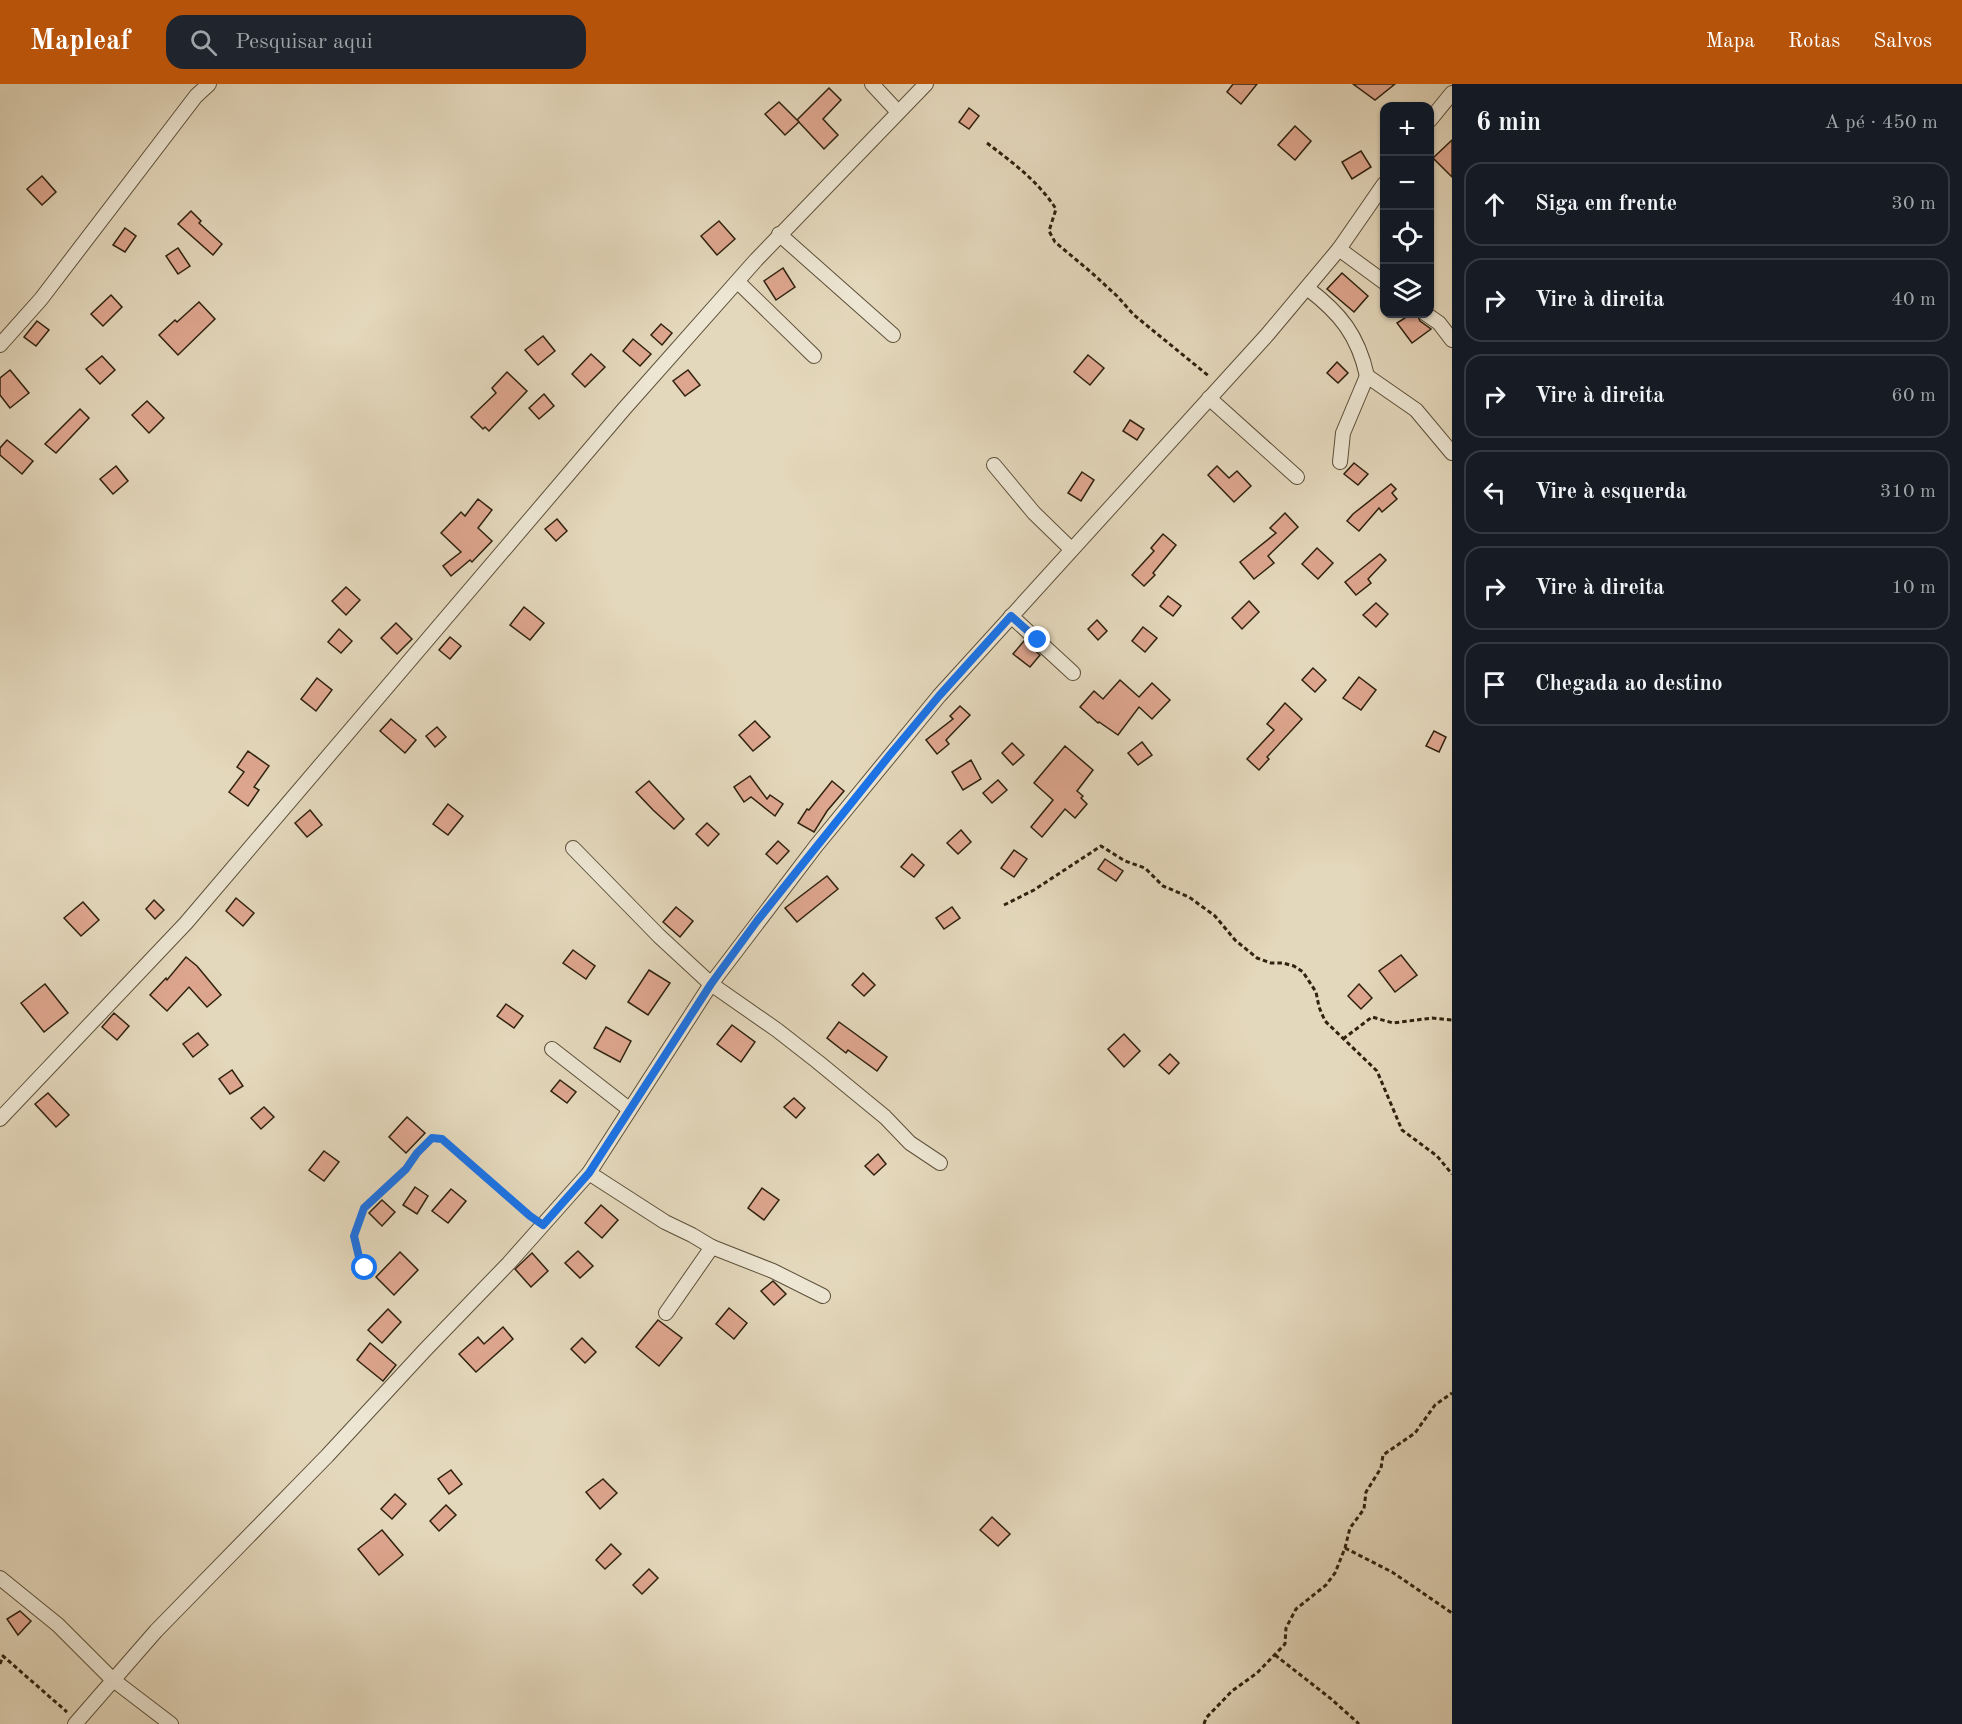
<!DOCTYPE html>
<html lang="pt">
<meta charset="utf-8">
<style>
:root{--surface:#171b24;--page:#20242c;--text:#f1f3f6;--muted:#9ea1a6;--line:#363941;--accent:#b45309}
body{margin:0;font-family:"Old Standard TT",serif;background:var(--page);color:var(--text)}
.controls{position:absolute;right:18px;top:18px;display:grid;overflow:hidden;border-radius:12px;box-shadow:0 2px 4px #0004}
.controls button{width:54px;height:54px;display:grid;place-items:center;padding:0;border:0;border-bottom:2px solid var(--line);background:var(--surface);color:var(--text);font:30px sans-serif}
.stop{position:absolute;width:18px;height:18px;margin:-14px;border:4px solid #1a73e8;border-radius:50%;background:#fff}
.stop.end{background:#1a73e8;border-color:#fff;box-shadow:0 2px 6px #0008}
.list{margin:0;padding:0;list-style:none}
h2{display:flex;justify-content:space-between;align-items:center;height:78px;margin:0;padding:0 24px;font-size:26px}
h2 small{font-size:20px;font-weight:400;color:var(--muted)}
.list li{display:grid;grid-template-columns:39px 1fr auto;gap:18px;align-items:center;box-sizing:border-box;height:84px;margin:0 12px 12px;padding:0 12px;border:2px solid var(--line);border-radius:18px}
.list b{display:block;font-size:22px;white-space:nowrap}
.list em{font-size:20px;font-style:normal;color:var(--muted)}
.icon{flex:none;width:33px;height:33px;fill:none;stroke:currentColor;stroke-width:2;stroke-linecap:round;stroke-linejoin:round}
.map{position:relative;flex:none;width:1452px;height:1640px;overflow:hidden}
header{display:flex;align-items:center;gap:36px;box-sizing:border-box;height:84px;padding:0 30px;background:var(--accent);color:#fff}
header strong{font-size:28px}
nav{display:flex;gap:33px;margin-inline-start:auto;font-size:21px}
.search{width:420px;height:54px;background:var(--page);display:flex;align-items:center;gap:15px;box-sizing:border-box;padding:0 21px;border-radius:18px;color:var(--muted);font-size:22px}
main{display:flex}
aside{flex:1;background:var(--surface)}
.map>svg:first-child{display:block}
</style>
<header>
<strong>Mapleaf</strong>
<div class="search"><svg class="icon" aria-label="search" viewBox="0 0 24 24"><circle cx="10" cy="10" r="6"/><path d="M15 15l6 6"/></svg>Pesquisar aqui</div>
<nav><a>Mapa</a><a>Rotas</a><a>Salvos</a></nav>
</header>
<main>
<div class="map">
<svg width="1452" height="1640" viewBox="0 0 1452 1640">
<rect width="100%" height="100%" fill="#e4d8bc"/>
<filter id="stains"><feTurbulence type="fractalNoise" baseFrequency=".00333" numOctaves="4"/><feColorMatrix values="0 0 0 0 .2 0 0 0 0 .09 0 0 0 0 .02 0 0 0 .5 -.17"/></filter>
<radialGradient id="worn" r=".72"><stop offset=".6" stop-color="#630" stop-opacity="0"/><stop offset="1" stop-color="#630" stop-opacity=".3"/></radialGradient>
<g fill="#dea68f" stroke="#30220f" stroke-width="1.5">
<polygon points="1233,0 1257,0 1241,20 1227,8"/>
<polygon points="1353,0 1395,0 1375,16"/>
<polygon points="829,4 841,16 823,35 838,51 824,65 797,36"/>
<polygon points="779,18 799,38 785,51 765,30"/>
<polygon points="969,24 979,32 969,45 959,38"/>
<polygon points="1295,42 1311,57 1295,76 1278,61"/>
<polygon points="1452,56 1452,93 1433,74"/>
<polygon points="1361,67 1371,83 1352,95 1342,78"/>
<polygon points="42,92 56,108 42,121 27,105"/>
<polygon points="191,127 201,137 199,139 222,160 213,171 178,140"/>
<polygon points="719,137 735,155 717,171 701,152"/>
<polygon points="125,144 136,152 125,168 113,161"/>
<polygon points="178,164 190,182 178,190 166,172"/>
<polygon points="783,184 795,203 776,216 764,197"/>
<polygon points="1342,189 1368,212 1354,228 1327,205"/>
<polygon points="111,211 122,223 103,242 91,230"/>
<polygon points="199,218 215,235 178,271 159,251 175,236 177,238"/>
<polygon points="1411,230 1417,230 1420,237 1431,245 1412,259 1397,239"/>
<polygon points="37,237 49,246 36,262 24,253"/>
<polygon points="661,240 672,249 662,261 651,251"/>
<polygon points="543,252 555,267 538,281 525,266"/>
<polygon points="633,255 651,270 640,282 623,267"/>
<polygon points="591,270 605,283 585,303 572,290"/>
<polygon points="1088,271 1104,284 1090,301 1074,288"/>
<polygon points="102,272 115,286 100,300 86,285"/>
<polygon points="1337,278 1348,289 1338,299 1327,289"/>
<polygon points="10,286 29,309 10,324 0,311 0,294"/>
<polygon points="688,286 700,301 685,312 673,297"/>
<polygon points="507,288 527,307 489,347 485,343 483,345 471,333 496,309 492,304"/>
<polygon points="544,310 554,322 539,335 529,324"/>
<polygon points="147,317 164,334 149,349 132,331"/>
<polygon points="80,325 89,334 56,369 45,360"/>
<polygon points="1130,336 1144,345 1137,356 1123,347"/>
<polygon points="7,356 33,377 22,390 0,371 0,364"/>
<polygon points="1354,379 1368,390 1358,401 1344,390"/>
<polygon points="116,382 128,397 113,410 100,395"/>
<polygon points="1217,382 1229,394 1237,387 1251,402 1234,418 1208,391"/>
<polygon points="1082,388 1094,396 1081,417 1068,409"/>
<polygon points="1391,400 1396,405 1392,409 1397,415 1382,428 1379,424 1359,447 1347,437 1353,430"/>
<polygon points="478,415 492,426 478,444 492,457 472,478 470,476 451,492 443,482 461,468 441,449 461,428 465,432"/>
<polygon points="1285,429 1298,443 1268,472 1274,479 1254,495 1240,478 1276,449 1270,444"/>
<polygon points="557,435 567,447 556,457 545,445"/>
<polygon points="1163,450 1176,461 1153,489 1155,491 1144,502 1132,491 1154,467 1151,464"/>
<polygon points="1317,464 1333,479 1318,495 1302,480"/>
<polygon points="1380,470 1386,476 1368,495 1371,499 1356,511 1345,498"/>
<polygon points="346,503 360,516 346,531 332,517"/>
<polygon points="1168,512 1181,522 1173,532 1160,522"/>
<polygon points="1249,517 1259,528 1242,545 1232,534"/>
<polygon points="1376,519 1388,530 1376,543 1363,531"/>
<polygon points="524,523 544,539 530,556 510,541"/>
<polygon points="1097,536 1107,547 1098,556 1088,545"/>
<polygon points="396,539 412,555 397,570 381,554"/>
<polygon points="1143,543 1157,554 1145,568 1132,557"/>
<polygon points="339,545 352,557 341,569 328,558"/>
<polygon points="450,553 461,562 450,575 439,566"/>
<polygon points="1024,557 1040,571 1030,583 1013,570"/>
<polygon points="1313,584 1326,596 1315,608 1302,596"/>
<polygon points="1359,593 1376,606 1361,626 1343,614"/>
<polygon points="317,594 332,606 316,627 301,615"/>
<polygon points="1120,596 1139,613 1152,599 1170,616 1152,635 1139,623 1118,651 1099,638 1098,639 1080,623 1094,607 1103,615"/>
<polygon points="1285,619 1302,635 1267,673 1269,675 1259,686 1247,675 1274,646 1267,640"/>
<polygon points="960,622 970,631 946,656 949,660 937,670 926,656 953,635 950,632"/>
<polygon points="391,635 416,656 405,669 380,647"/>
<polygon points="755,637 770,653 753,667 739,651"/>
<polygon points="437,643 446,653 435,663 426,652"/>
<polygon points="1434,647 1446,653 1439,668 1426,662"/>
<polygon points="1142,658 1152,671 1138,681 1128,669"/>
<polygon points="1012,659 1024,671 1013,681 1002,669"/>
<polygon points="1065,662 1093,686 1077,707 1083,712 1081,714 1087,720 1075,734 1065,725 1042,753 1031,743 1053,716 1034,699"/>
<polygon points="248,667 269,682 254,703 259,706 248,722 229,708 244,688 237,683"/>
<polygon points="971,676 981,695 963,706 952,688"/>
<polygon points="750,692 767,715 770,711 783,720 775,732 751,713 744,718 734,703"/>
<polygon points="998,696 1007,706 992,719 983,709"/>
<polygon points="649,697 684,735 674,745 653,726 636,708"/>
<polygon points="832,697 844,707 827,727 814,748 798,739 807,725 809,726"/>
<polygon points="448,720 463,732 448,751 433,740"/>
<polygon points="310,726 322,741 307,753 295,739"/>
<polygon points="707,739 719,750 708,762 696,750"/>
<polygon points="961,746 971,758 958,770 947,759"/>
<polygon points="778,757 789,767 777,780 766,770"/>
<polygon points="1014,766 1027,775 1014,793 1001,784"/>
<polygon points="912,770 924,781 914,793 901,783"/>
<polygon points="1105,775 1123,787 1116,797 1098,785"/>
<polygon points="827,792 838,805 797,838 785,824"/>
<polygon points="236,814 254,829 243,842 226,827"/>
<polygon points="154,816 164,826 155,835 146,825"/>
<polygon points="83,818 99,836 81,852 64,834"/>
<polygon points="676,823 693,837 680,853 663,838"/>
<polygon points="952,823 960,834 944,845 936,834"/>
<polygon points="573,866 595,882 586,895 563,879"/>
<polygon points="1401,871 1417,891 1395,908 1379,887"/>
<polygon points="186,873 197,882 221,911 207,923 189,903 167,927 150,911 166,894 167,896"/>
<polygon points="649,886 670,899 648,931 628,918"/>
<polygon points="863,889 875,901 864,912 852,901"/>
<polygon points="45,900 68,929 44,948 21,919"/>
<polygon points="1359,900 1372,914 1361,925 1348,912"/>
<polygon points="506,920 523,932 514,944 497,932"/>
<polygon points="114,929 129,942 117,956 102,943"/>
<polygon points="839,938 887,973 877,987 848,966 846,969 827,954"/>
<polygon points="732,941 755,958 741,978 717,960"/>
<polygon points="606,943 631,957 620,978 594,964"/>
<polygon points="198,949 208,961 193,973 183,960"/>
<polygon points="1124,950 1140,967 1124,983 1108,965"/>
<polygon points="1170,970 1179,979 1169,990 1159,981"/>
<polygon points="232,986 243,1002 230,1010 219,995"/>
<polygon points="560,996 576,1008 567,1019 551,1007"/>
<polygon points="48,1009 69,1031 56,1043 35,1020"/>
<polygon points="794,1014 805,1024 796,1034 784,1023"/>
<polygon points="264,1023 274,1033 261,1045 251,1034"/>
<polygon points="407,1033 425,1049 406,1069 389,1053"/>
<polygon points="324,1067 339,1078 324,1097 309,1086"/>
<polygon points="878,1070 886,1080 874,1091 865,1082"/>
<polygon points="415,1103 428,1112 417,1130 403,1121"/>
<polygon points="762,1104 779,1116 764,1136 748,1124"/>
<polygon points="451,1105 466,1117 448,1139 432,1127"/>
<polygon points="382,1116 395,1128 382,1142 369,1129"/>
<polygon points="601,1121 618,1136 602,1154 585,1139"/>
<polygon points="578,1167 593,1182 580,1194 565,1179"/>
<polygon points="400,1168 418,1186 394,1211 376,1193"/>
<polygon points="532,1169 548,1187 531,1203 515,1185"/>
<polygon points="773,1197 786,1210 774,1221 761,1207"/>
<polygon points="729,1224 747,1239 734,1255 716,1240"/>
<polygon points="388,1225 401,1238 382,1259 368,1246"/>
<polygon points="658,1236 682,1254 659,1282 636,1263"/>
<polygon points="503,1243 513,1255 476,1288 459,1270 478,1253 484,1260"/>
<polygon points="582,1254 596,1268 585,1279 571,1265"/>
<polygon points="370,1259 396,1281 383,1297 357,1276"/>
<polygon points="451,1386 462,1400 449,1410 438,1395"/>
<polygon points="603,1395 617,1409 600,1425 586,1408"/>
<polygon points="395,1410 406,1420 392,1435 381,1425"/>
<polygon points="446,1421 456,1431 439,1447 430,1437"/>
<polygon points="992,1433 1010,1450 998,1462 980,1446"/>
<polygon points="382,1446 403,1471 379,1491 358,1465"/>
<polygon points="611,1460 621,1470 605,1485 596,1476"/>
<polygon points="649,1485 658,1494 642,1510 633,1501"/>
<polygon points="20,1527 31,1537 18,1551 7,1535"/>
</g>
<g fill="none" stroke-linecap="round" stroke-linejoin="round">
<defs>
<g id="minor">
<polyline points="872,0 898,28"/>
<polyline points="1430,36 1452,9"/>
<polyline points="779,150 893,251"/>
<polyline points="1339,165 1384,198"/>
<polyline points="738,198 814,272"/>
<path d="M1307 204C1340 229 1358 251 1367 292"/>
<polyline points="1426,230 1439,239 1452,256"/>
<polyline points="0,261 41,215 196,12 209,0"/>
<polyline points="1209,314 1297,393"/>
<polyline points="1340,378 1343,349 1367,292 1416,326 1452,369"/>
<polyline points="994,381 1034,429 1071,465"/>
<polyline points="1011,532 1073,589"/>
<polyline points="573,764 659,852 711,900 777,946 818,978 885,1033 910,1059 940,1079"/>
<polyline points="552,965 629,1025"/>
<polyline points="0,1035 186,839 624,325 756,176 926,0"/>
<polyline points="589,1089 665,1138 692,1151 712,1163 773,1187 823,1212"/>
<polyline points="666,1229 712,1163"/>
<polyline points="0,1494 58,1541 112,1595 171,1640"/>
<polyline points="75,1640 156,1547 327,1372 425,1266 509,1179 589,1089 711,900 816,762 939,612 1267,251 1339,165 1384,100"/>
</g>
</defs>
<use href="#minor" stroke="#5d503a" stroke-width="16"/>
<g stroke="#30220f" stroke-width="3" stroke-dasharray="4.5 3" stroke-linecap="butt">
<path d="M987 59C1012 78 1039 98 1056 125L1049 147 1055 158 1092 189 1117 212 1134 231 1210 293"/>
<polyline points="1004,821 1034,806 1101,762 1125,777 1145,784 1163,802 1189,813 1215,832 1235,856 1257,874 1271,879 1283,879 1294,882 1303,888 1316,908 1319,923 1325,937 1377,987 1402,1046 1437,1072 1452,1090"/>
<polyline points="1343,955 1372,933 1393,939 1432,934 1452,936"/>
<polyline points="370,1187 359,1173 354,1152 364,1124 406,1085 417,1069 432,1054 442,1055 530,1133"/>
<polyline points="1345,1464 1392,1488 1452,1529"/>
<polyline points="1275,1571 1330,1614 1359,1640"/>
<polyline points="0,1580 3,1572 67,1628"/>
<polyline points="1204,1640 1206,1634 1232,1607 1257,1589 1285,1560 1286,1544 1296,1525 1326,1501 1335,1489 1345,1464 1350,1444 1364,1425 1366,1408 1381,1384 1383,1371 1415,1349 1435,1321 1452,1309"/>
</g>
<use href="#minor" stroke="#ede6d3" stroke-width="14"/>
</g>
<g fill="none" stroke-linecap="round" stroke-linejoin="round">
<polyline stroke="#1a73e8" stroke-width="8" points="365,1184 359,1173 354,1152 364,1124 406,1085 417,1069 432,1054 442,1055 530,1132 543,1141 589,1089 711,900 757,837 889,672 939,612 1011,532 1038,556"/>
</g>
<rect width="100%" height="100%" filter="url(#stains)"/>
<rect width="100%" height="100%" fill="url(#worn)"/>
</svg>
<div class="controls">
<button>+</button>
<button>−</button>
<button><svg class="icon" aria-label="locate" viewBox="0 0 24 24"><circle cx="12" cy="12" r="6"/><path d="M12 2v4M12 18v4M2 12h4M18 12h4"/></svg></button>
<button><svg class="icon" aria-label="layers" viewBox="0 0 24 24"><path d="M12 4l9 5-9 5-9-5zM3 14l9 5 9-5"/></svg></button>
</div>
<div class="stop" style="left:365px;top:1184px"></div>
<div class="stop end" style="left:1038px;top:556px"></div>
</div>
<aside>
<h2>6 min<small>A pé · 450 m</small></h2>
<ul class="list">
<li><svg class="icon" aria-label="ahead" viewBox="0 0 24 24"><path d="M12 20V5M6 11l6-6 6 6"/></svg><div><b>Siga em frente</b></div><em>30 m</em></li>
<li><svg class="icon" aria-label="right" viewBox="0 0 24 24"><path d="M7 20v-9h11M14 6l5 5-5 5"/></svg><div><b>Vire à direita</b></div><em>40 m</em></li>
<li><svg class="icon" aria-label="right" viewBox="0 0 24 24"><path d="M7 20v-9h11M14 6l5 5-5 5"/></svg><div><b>Vire à direita</b></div><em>60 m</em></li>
<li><svg class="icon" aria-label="left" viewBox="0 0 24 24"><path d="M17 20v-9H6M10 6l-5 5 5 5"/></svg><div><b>Vire à esquerda</b></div><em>310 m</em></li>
<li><svg class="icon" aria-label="right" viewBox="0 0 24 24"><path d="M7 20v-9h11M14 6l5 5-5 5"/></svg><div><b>Vire à direita</b></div><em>10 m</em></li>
<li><svg class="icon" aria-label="arrive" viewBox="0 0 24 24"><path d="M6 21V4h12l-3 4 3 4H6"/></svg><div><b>Chegada ao destino</b></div></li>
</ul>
</aside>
</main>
